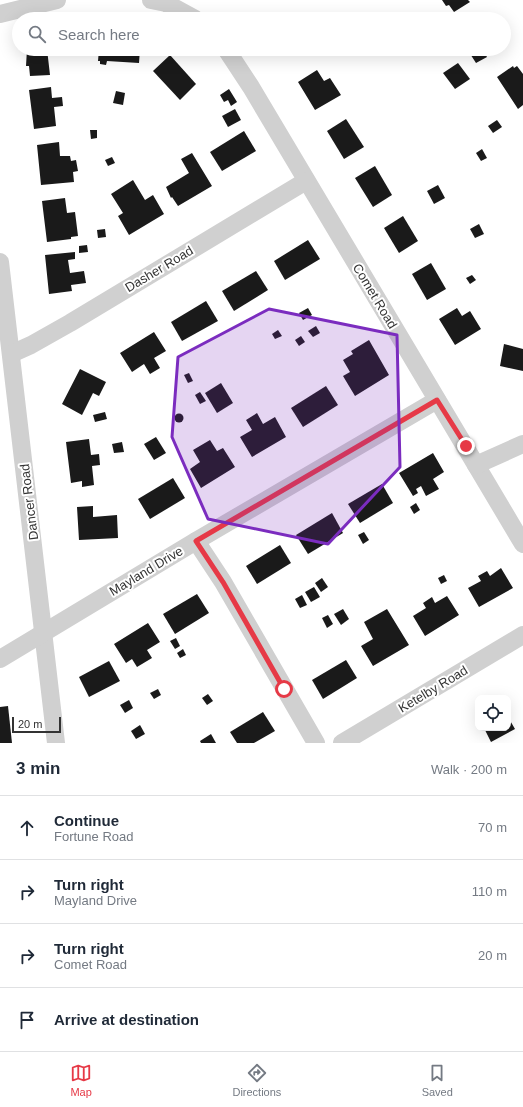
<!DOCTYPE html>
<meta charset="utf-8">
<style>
:root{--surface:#fff;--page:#f6f6f7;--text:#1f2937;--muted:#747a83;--line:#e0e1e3;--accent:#e63946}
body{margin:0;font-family:Helvetica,sans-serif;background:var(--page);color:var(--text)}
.controls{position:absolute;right:12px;bottom:12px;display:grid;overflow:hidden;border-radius:8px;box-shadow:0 4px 16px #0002}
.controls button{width:36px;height:36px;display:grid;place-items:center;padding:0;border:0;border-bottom:1px solid var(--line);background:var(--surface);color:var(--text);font:20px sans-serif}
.scale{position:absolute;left:12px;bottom:10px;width:49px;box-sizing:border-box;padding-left:4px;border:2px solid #333;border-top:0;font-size:11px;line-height:14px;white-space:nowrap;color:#333;-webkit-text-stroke:3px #fff;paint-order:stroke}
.stop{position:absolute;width:12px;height:12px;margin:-9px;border:3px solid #e63946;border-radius:50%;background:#fff}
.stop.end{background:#e63946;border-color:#fff;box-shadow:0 1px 4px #0008}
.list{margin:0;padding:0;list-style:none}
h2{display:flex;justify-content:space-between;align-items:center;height:52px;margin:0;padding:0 16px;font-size:17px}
h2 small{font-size:13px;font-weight:400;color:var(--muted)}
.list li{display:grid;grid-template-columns:26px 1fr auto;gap:12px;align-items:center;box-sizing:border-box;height:64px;padding:0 16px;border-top:1px solid var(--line)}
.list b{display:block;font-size:15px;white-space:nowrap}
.list p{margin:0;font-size:13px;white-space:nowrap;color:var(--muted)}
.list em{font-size:13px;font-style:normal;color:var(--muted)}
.icon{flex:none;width:22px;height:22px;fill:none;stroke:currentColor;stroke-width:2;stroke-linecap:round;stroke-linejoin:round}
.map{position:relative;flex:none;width:523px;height:743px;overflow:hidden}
.search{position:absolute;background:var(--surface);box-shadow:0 4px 16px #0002;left:12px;right:12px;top:12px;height:44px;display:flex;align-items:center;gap:10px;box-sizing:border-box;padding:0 14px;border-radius:22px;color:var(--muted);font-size:15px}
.sheet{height:308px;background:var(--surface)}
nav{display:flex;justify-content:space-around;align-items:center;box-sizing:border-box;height:56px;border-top:1px solid var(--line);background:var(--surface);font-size:11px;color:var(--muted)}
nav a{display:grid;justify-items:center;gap:2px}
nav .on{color:var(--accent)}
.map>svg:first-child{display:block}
</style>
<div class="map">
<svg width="523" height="743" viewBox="0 0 523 743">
<rect width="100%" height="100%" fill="#fff"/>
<g fill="#1a1a1a">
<polygon points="442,0 468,0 470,2 454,12 449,5 446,6"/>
<polygon points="27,49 47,49 50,75 30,76 29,66 26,66"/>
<polygon points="99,49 140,49 139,63 107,61 106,65 100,64 100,61 98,61"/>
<polygon points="287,49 302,49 291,55"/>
<polygon points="344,49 354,49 356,52 349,56"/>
<polygon points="467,49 486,49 483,50 487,57 476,63"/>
<polygon points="170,55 196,84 180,100 153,71"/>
<polygon points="458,63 470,79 455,89 443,73"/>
<polygon points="513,66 514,68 517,66 523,74 523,105 518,109 497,77"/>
<polygon points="317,70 324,81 330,78 341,95 315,110 298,82"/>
<polygon points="51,87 52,98 62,97 63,106 54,107 56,126 34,129 29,90"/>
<polygon points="229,89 237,102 231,106 228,100 224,102 220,95"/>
<polygon points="116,91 125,93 123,105 113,103"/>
<polygon points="235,109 241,120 228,127 222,116"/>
<polygon points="346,119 364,147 344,159 327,131"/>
<polygon points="497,120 502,127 493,133 488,126"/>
<polygon points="90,130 97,130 97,138 91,139"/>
<polygon points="244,131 256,151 222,171 210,152"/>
<polygon points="59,142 60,156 70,156 71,161 76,160 78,171 73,172 74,182 41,185 37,145"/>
<polygon points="482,149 487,158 481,161 476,153"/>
<polygon points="192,153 212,186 178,206 172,197 171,198 166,187 189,173 181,159"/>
<polygon points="112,157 115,163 108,166 105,160"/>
<polygon points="375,166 392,195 373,207 355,178"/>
<polygon points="133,180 145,200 153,195 164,214 129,235 118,216 123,213 111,194"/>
<polygon points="438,185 445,198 434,204 427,191"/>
<polygon points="65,198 67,213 75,212 78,236 71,237 71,239 47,242 42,201"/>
<polygon points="403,216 418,241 399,253 384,228"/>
<polygon points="479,224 484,234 475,238 470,229"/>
<polygon points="105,229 106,237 98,238 97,230"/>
<polygon points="308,240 320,259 285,280 274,261"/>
<polygon points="87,245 88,252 79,253 79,246"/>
<polygon points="75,252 75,259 68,260 70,273 84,271 86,283 71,285 72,291 49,294 45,255"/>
<polygon points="431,263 446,289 427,300 412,274"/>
<polygon points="256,271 268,290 234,311 222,291"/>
<polygon points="472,275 476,280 470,284 466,278"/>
<polygon points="206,301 218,321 182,341 171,322"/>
<polygon points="308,308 312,315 303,320 299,313"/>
<polygon points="457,308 462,316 470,311 481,329 455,345 439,319"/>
<polygon points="316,326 320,333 313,337 308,331"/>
<polygon points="278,330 282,336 275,339 272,334"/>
<polygon points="154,332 166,351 154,358 160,368 150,374 144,364 132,372 120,353"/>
<polygon points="301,336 305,342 299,346 295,340"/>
<polygon points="369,340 389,375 355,396 343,376 350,372 343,360 353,354 351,351"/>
<polygon points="504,344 523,349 523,371 500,366"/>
<polygon points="80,369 106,382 99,396 93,393 82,415 62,404"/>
<polygon points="189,373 193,381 188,383 184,375"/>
<polygon points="221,383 233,403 217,413 205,393"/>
<polygon points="326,386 338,405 303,427 291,408"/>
<polygon points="200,392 206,401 200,404 195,395"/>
<polygon points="105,412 107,419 95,422 93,415"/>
<polygon points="257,413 263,424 275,417 286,437 252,457 240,437 252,430 246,420"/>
<circle cx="179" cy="418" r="4.5"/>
<polygon points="156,437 166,453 154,460 144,444"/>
<polygon points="89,439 91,455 99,454 100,465 92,466 94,485 82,487 82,481 71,483 66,442"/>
<polygon points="210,440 217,451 223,448 235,467 201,488 190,469 200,462 193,450"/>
<polygon points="122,442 124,452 114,453 112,444"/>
<polygon points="433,453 444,472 433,479 439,489 426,496 421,486 416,489 418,493 413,496 399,473"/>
<polygon points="173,478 185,498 150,519 138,499"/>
<polygon points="382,484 393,503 360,523 348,504"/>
<polygon points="416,503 420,510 414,514 410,507"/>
<polygon points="93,506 93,517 117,515 118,538 79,540 77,507"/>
<polygon points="332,513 343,533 308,554 296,535"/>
<polygon points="364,532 369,540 363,544 358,535"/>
<polygon points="280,545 291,563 257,584 246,566"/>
<polygon points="501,568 513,588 479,607 468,588 481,581 478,576 487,571 490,576"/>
<polygon points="444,575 447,581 441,584 438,578"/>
<polygon points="322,578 328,587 321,592 315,583"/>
<polygon points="314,587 320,597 311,602 305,592"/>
<polygon points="197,594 209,613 175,634 163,614"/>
<polygon points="302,595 307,605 300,608 295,599"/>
<polygon points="447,596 459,615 425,636 413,616 426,608 423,603 432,597 435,603"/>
<polygon points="343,609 349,619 341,625 334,614"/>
<polygon points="387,609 409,645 373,666 361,646 373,639 364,622"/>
<polygon points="328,615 333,624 327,628 322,618"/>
<polygon points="148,623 160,642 147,650 152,658 137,667 132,659 126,663 114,644"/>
<polygon points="176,638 180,646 175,649 170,641"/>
<polygon points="183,649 186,655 180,658 177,653"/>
<polygon points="346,660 357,678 323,699 312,680"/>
<polygon points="109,661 120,681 89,697 79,677"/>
<polygon points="158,689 161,695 154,699 150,693"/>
<polygon points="208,694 213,701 207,705 202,698"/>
<polygon points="129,700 133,708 125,713 120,705"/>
<polygon points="8,706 12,743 0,743 0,707"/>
<polygon points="263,712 275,731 254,743 237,743 230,732"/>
<polygon points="508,717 515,729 491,742 484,728 508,728"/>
<polygon points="140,725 145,734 136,739 131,731"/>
<polygon points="211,734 216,743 201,743 200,741"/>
</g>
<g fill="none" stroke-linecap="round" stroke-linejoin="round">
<g stroke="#d0d0d0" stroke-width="18">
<polyline points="151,0 166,3 195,19"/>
<polyline points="0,14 57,0"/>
<polyline points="226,49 251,87 523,544"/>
<polyline points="0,262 56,743"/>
<polyline points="11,354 31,345 70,323 306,181"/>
<polyline points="476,465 523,444"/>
<polyline points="196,541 223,582 316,743"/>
<polyline points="0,659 196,541 437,400"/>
<polyline points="342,743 523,635"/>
</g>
</g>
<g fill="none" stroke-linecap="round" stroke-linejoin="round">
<polyline stroke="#e63946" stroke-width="5" points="284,689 223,582 196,541 437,400 466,446"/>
</g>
<path fill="#7b2cbf" fill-opacity="0.2" stroke="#7b2cbf" stroke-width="3" stroke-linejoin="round" d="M269 309 397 335 400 467 328 544 208 519 172 437 178 357Z"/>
<g text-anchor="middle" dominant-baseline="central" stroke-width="4" stroke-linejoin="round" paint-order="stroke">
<g font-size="13" fill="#333" stroke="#fff">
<text transform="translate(159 269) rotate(-31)">Dasher Road</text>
<text transform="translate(375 296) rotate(59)">Comet Road</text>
<text transform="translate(29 502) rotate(-97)">Dancer Road</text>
<text transform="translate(146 571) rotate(-31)">Mayland Drive</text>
<text transform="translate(433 689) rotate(-31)">Ketelby Road</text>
</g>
</g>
</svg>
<div class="controls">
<button><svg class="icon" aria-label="locate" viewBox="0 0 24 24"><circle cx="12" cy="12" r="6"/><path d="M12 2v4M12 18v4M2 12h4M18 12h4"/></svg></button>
</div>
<div class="scale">20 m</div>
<div class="stop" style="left:284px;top:689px"></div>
<div class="stop end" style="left:466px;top:446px"></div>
<div class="search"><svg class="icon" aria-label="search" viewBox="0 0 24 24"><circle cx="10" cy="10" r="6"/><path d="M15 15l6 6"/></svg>Search here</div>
</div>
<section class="sheet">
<h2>3 min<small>Walk · 200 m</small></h2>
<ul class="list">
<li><svg class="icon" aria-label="ahead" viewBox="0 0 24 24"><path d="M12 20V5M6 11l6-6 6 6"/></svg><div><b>Continue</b><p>Fortune Road</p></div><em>70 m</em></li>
<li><svg class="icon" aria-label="right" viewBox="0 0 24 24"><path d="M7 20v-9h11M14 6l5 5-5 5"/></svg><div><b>Turn right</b><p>Mayland Drive</p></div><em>110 m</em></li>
<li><svg class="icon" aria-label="right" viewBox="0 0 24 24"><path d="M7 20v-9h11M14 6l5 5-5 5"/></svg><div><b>Turn right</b><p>Comet Road</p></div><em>20 m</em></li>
<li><svg class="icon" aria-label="arrive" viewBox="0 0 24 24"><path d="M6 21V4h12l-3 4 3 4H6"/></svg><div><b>Arrive at destination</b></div></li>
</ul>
</section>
<nav>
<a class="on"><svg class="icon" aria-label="map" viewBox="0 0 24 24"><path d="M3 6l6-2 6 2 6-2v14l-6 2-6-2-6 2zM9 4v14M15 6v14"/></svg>Map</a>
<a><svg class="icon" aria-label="directions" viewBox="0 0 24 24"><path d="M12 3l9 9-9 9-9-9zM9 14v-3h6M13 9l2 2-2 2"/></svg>Directions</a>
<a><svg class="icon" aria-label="saved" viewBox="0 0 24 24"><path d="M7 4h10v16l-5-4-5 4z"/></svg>Saved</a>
</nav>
